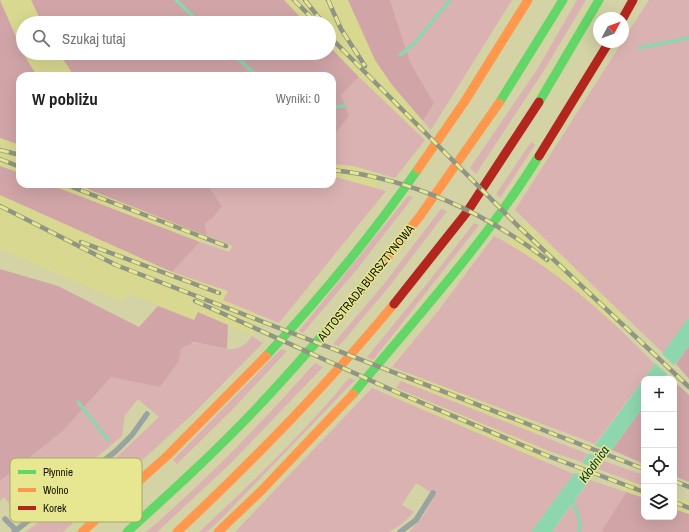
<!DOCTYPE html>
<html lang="pl">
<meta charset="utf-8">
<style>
:root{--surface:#fff;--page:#f6f6f6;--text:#202124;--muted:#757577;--line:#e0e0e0}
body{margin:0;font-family:"Archivo Narrow",sans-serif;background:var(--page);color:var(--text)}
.controls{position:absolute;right:12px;bottom:12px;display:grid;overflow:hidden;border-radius:8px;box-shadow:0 4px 16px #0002}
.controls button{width:36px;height:36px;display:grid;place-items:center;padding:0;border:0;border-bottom:1px solid var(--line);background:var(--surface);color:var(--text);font:20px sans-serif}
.compass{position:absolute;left:593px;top:12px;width:36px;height:36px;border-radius:50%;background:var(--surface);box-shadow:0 4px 16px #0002;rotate:49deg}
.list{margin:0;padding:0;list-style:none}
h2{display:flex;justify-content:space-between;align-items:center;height:52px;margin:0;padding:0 16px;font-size:17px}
h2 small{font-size:13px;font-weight:400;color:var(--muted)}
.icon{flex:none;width:22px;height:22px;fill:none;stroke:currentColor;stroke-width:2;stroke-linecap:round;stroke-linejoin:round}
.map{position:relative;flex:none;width:689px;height:532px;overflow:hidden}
.search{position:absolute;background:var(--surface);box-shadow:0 4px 16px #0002;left:16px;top:16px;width:320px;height:44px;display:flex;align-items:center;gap:10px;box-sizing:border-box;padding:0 14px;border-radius:22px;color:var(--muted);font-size:15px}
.panel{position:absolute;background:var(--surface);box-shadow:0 4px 16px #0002;left:16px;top:72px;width:320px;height:116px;border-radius:12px}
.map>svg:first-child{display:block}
</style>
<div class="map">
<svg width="689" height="532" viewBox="0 0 689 532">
<rect width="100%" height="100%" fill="#d3d3a6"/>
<g fill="#d9d891" fill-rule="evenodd">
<path d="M0 0H348L375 60 392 85 423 121 415 130 359 77 20 76V184H256L172 272 229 292 223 300 266 319 252 336 198 313 194 320 127 293 123 302 0 249ZM23 23H329V53H23Z"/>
<polygon points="332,164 354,166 382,175 375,188 332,176"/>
<polygon points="524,220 626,319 618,327 569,285 507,243"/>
<polygon points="407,372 543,426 540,435 401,381"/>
<polygon points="396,388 549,451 545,462 391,396"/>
<polygon points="623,479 644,486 644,498 619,489"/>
<polygon points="674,497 689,502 689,514 674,509"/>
</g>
<g fill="#dab2b2">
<polygon points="390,0 512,0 431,130 423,121 434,103 411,64"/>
<polygon points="577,0 586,0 543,72 476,174 470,168 538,68"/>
<polygon points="649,0 689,0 689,317 663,353 515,210"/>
<polygon points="359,77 425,140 395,178 354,166 332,164 332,138 349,116 341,95"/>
<polygon points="531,142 535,145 500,198 496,194"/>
<polygon points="332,176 386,191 279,323 223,300 228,291 172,272 200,242 229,252 233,246 207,236 205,223 213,218 222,206 207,184 332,184"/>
<polygon points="408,196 413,197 358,268 303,333 299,331"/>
<polygon points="441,209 447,211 388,288 339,346 333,344 384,284"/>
<polygon points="474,223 479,225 373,360 367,357 426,285"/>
<path d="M494 236C555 268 607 315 655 364L595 444 392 367 438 311Z"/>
<path d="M252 336 263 343 194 413 63 532H26L106 467 159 417 138 399 125 415 122 436 22 520 4 497 0 501V481L63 431 111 377 160 386 179 361 181 349C185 347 190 343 195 343 217 344 236 360 252 336Z"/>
<polygon points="281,349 287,351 233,409 177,464 173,460"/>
<path d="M315 363 323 367 231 463 157 532H146C206 481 262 422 315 363Z"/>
<path d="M349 378 355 380 220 520 207 532H199C251 484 304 433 349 378Z"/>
<polygon points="401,381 588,454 582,462 549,451 396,388"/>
<polygon points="372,388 574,474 531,532 409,532 423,516 435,495 416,483 402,505 414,512 402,524 389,532 235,532"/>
<polygon points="604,461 644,475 644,486 598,469"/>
<polygon points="590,480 626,492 601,532 552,532"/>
</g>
<g fill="#d1a5a8">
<polygon points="0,0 23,53 37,76 20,76 20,145 0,138"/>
<polygon points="31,0 284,0 306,23 42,23"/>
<polygon points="348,0 390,0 411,64 434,103 423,121 392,85 375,60"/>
<polygon points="329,46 359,77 341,95 349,116 332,138 332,76 74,76 59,53 329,53"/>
<polygon points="0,166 20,173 20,184 48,184 200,242 172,272 0,195"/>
<polygon points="75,184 207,184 222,206 213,218 205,223 207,236"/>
<polygon points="0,269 58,286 139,327 158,306 194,320 198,312 228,325 227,349 194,342 181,349 179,361 160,387 111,377 63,431 0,481"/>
<polygon points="689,346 689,379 676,364"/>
<polygon points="674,381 689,395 689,482 674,476"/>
<polygon points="644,406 644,464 612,450"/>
<polygon points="626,492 644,498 644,517 674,517 674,509 689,514 689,532 601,532"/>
</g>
<g fill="#8dd6ae">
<polygon points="689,317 689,346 664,379 644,379"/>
<polygon points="644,379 644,406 561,519 552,532 531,532"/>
</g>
<g fill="#d3d3a6">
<polygon points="661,353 676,367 669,376 654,362"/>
<polygon points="593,445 613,452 607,460 587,453"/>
<polygon points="580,462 600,470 593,480 573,472"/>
</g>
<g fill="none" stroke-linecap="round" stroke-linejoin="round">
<g stroke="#8dd6ae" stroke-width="3.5">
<polyline points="176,0 200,23"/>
<polyline points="639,48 689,38"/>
<polyline points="232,53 257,76"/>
<polyline points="400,55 414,44 450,0"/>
<polyline points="334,107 345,106"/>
<polyline points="78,402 108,440"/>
<polyline points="572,498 580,522 579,532"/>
</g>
<g stroke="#98a3a2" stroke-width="5.5">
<polyline points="5,519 16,530"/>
<polyline points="14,532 116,451 132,435 147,414"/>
<polyline points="400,532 416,520 433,493"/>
</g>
<g stroke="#63d668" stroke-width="9">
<polyline points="539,102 599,0"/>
<polyline points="499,103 563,0"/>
<path d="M266 356C321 297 372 235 418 169"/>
<path d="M353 394C417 317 486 241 539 156"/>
<path d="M127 532C170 493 213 454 253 412 292 371 329 328 366 284"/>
</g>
<g stroke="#ff974d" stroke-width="9">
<polyline points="418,169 465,101 528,0"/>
<polyline points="366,284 420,216 499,103"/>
<polyline points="82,532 167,456 266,356"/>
<path d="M177 532C254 460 327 385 394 304"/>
<polyline points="218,532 261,491 353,394"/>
</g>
<g stroke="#b3261e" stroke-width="9">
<polyline points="623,18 633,0"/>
<polyline points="539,156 609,42"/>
<polyline points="394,304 467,212 539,102"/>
</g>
<defs>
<g id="rail">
<polyline points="294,0 317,23"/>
<polyline points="305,0 323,23"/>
<polyline points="328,0 341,29 365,66"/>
<polyline points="329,36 519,227 689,387"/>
<polyline points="0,150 20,155"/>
<polyline points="0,159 20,167"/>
<path d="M332 170C410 178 486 213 547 260"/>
<polyline points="64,184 226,246"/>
<polyline points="0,206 116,265 644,469"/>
<polyline points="81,242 219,293"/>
<polyline points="195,301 394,391 548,456 644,492"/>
<polyline points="674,481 689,487"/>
<polyline points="674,502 689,508"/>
</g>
</defs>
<use href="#rail" stroke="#909683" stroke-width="4.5"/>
<use href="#rail" stroke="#e7e792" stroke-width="3" stroke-dasharray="9" stroke-linecap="butt"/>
</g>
<g text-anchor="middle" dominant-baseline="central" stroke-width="3" stroke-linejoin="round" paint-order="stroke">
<g font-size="12" fill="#151400" stroke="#e7e792">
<text transform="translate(366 283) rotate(-51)">AUTOSTRADA BURSZTYNOWA</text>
</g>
<g font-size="13" font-style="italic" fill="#013325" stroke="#e7e792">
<text transform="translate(594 464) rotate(-54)">Kłodnica</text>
</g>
</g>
<rect x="10" y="458" width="132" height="64" rx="6" fill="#e7e792" stroke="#a8a866" stroke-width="1"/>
<rect x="18" y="470" width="18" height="4" fill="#63d668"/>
<rect x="18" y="488" width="18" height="4" fill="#ff974d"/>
<rect x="18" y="506" width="18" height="4" fill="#b3261e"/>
<g font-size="11" fill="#151400">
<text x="43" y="476">Płynnie</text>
<text x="43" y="494">Wolno</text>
<text x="43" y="512">Korek</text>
</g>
</svg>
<div class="controls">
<button>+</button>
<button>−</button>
<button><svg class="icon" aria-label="locate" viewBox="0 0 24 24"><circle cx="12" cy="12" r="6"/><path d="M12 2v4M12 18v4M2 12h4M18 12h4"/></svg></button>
<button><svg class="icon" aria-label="layers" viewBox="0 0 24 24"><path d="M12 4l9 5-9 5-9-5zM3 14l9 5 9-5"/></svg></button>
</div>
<svg class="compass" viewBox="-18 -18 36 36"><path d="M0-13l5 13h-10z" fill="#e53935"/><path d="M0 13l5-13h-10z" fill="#757577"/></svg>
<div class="search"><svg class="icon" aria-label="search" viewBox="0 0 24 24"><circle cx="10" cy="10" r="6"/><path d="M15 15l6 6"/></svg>Szukaj tutaj</div>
<section class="panel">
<h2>W pobliżu<small>Wyniki: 0</small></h2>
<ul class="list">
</ul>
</section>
</div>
